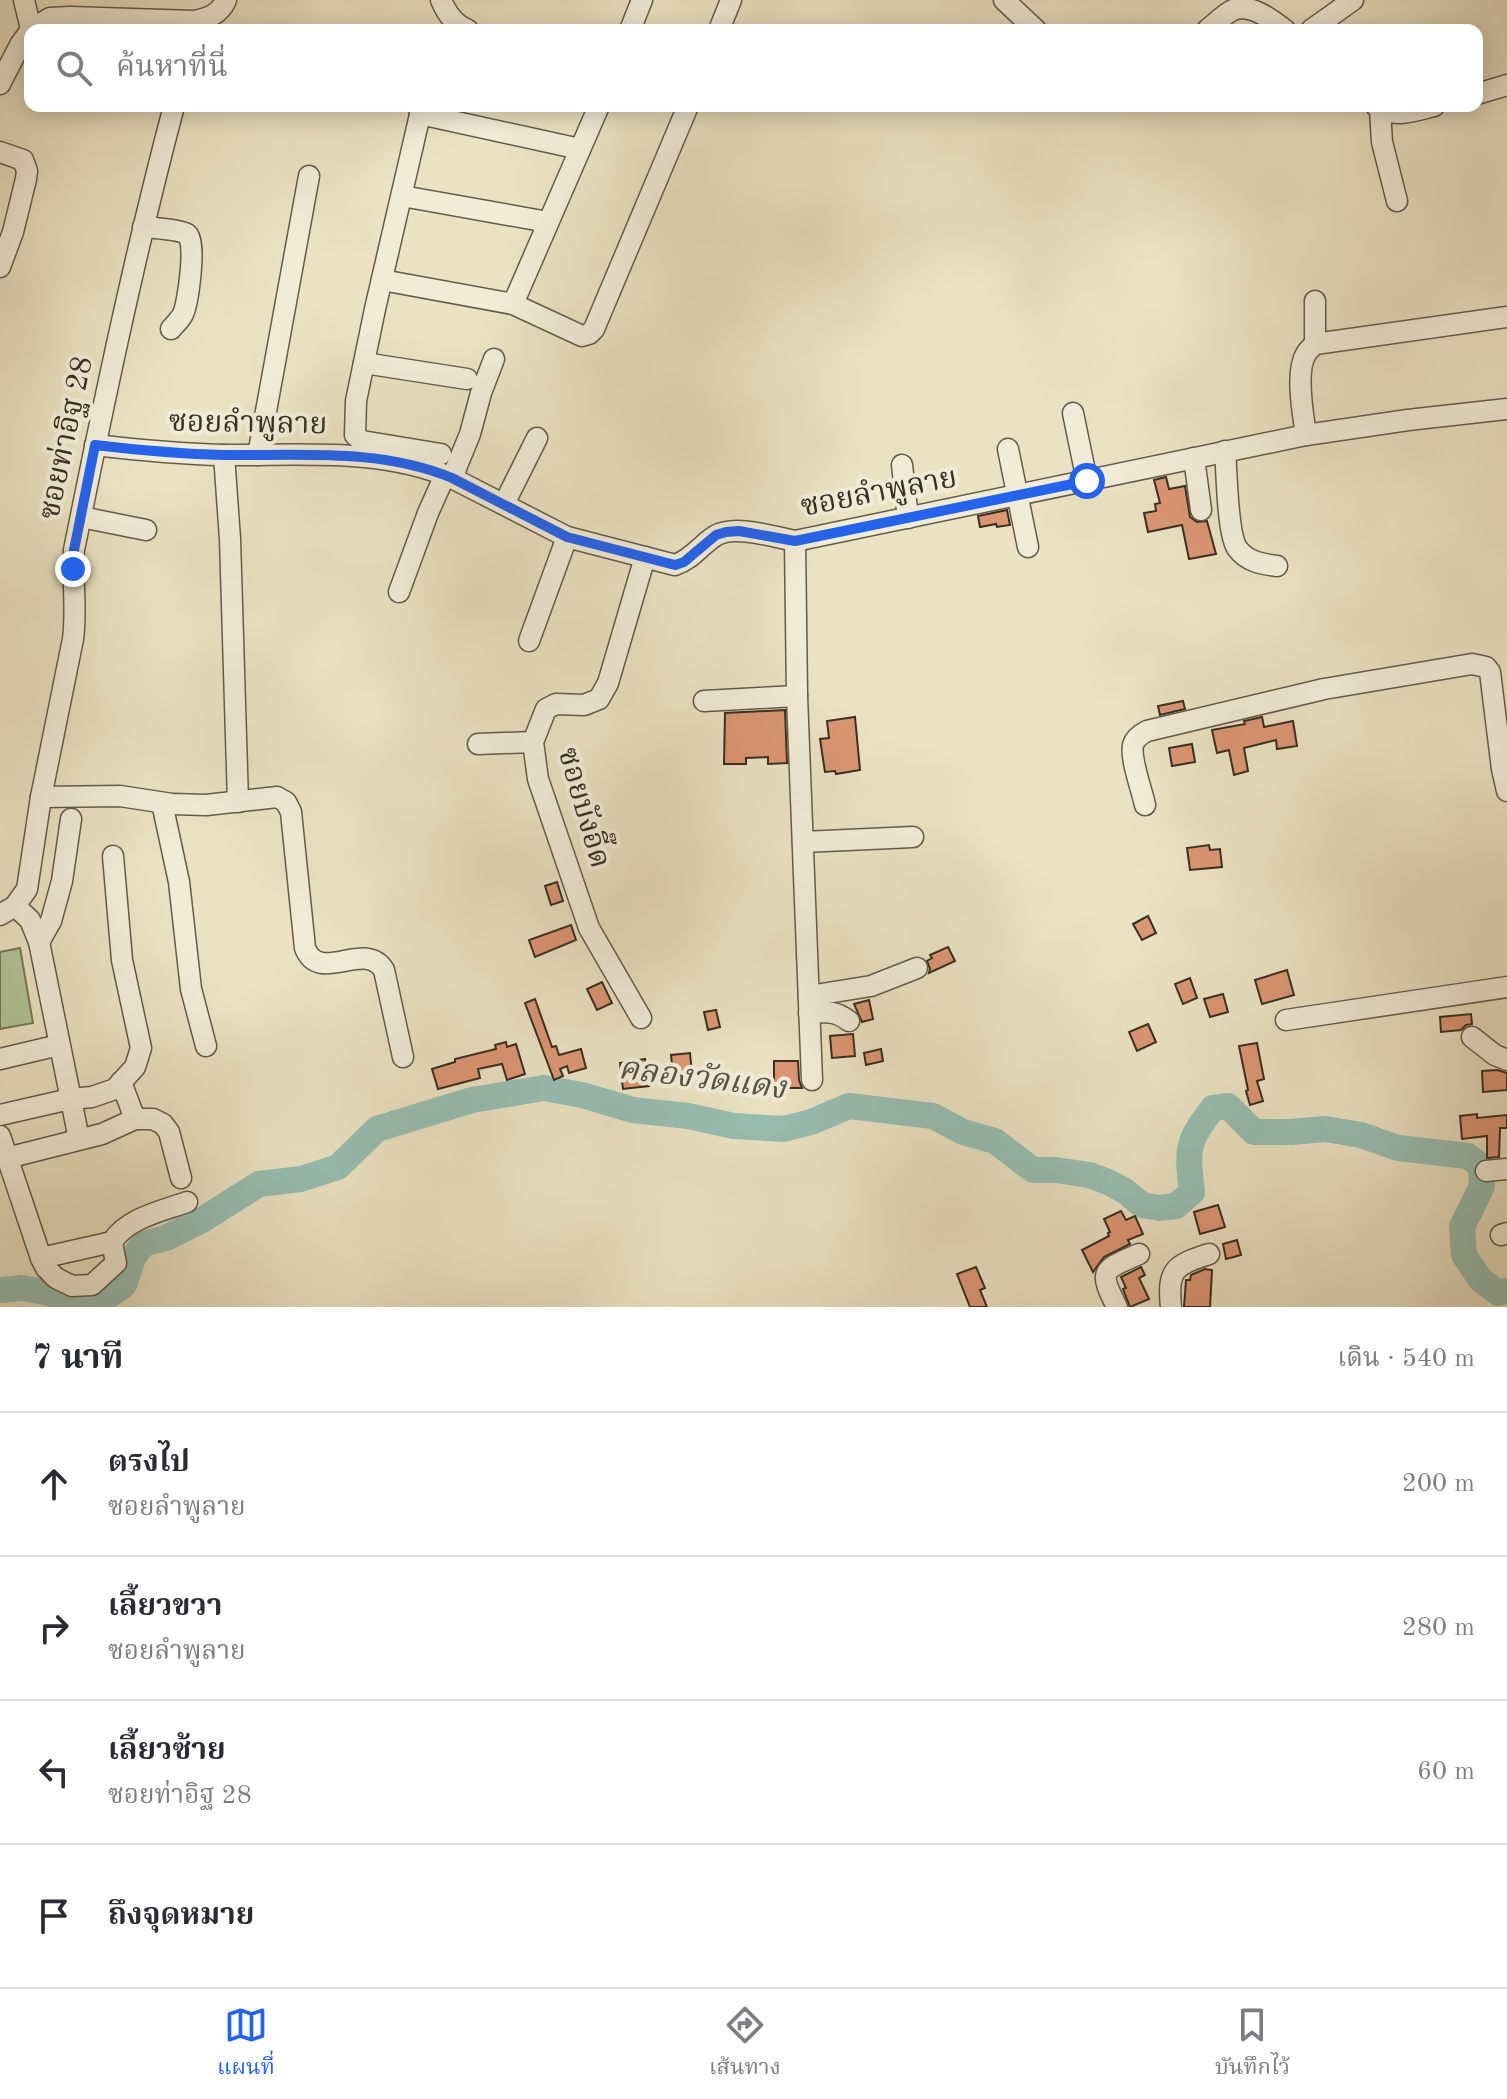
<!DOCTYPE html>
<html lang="th">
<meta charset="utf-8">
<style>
:root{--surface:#fff;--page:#f2f2f3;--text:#2b2b33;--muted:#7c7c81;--line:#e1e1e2;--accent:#2563eb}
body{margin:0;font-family:"Old Standard TT","Noto Serif Thai",serif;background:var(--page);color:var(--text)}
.stop{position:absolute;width:24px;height:24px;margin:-18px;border:6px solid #2563eb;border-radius:50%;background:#fff}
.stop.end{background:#2563eb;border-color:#fff;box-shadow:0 2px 8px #0008}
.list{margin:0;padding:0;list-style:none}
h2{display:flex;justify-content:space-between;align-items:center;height:104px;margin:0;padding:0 32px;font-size:34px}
h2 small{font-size:26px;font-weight:400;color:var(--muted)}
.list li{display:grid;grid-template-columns:52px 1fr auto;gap:24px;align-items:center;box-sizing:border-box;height:144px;padding:0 32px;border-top:2px solid var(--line)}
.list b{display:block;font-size:30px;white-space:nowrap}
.list p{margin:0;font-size:26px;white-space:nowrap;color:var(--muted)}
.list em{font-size:26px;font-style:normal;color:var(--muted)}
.icon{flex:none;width:44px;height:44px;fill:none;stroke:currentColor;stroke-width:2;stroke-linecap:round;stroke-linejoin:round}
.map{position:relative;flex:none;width:1507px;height:1307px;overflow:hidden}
.search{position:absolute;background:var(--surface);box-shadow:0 4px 20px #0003;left:24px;right:24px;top:24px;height:88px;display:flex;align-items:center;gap:20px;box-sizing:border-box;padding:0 28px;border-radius:16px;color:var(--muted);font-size:30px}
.sheet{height:680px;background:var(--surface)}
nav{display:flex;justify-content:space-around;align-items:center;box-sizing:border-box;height:112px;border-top:2px solid var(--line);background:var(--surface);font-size:22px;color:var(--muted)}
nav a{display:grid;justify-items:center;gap:4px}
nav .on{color:var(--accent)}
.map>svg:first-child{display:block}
</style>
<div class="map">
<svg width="1507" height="1307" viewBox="0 0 1507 1307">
<rect width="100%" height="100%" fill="#eae2c3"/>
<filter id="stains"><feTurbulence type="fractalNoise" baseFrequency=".0025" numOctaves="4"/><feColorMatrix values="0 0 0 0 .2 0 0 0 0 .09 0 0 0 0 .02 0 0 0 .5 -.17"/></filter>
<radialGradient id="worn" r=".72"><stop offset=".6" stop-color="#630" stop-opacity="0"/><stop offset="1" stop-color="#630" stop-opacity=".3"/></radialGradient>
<polygon fill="#b2c497" stroke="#76795c" stroke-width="2" points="20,948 33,1023 0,1029 0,952"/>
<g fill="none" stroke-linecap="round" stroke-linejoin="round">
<path stroke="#98beb2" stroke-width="26" d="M0 1290 22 1288 50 1293 67 1302 85 1306 105 1298 124 1285 133 1258 143 1244 166 1238 202 1220 259 1184 301 1179 338 1167 377 1129 472 1100 544 1088 582 1095 633 1110 688 1116 734 1126 784 1129 811 1122 849 1106 933 1116 963 1132 995 1141 1033 1170H1056L1089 1175 1108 1182 1125 1191 1142 1205 1159 1208 1176 1206 1192 1192C1187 1151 1186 1142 1213 1108L1228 1106 1254 1132H1291L1325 1129 1361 1135 1398 1148 1468 1156 1481 1166 1482 1186 1462 1227 1464 1255 1481 1280 1498 1293 1507 1291"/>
</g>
<g fill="#db9673" stroke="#392e22" stroke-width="2">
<polygon points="1166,477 1169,489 1185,486 1190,517 1197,522 1207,521 1216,554 1189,559 1182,525 1148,532 1144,513 1156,511 1155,504 1160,503 1154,480"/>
<polygon points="1007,510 1010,525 997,527 996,524 980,527 978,516"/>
<polygon points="1183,701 1185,709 1160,715 1158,706"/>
<polygon points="785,710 787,763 768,764 768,757 746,758 746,764 724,764 725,713"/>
<polygon points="855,717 860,770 836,774 835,771 825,772 820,739 829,738 827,721"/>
<polygon points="1262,717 1264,727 1293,721 1297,746 1277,749 1276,740 1244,748 1248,771 1234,775 1229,750 1217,753 1212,730 1245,724 1244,721"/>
<polygon points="1192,744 1195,762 1172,766 1169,748"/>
<polygon points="1209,845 1210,850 1220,849 1222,867 1190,870 1187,848"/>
<polygon points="557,882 563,901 551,905 545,886"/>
<polygon points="1148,916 1156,933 1142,940 1133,924"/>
<polygon points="571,925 576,940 535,957 529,940"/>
<polygon points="948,947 955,961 929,973 930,969 927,961 932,958 930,955"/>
<polygon points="1287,970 1294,995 1262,1004 1255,980"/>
<polygon points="1190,978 1197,998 1183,1004 1175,984"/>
<polygon points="602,982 612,1003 597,1010 587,989"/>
<polygon points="1223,994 1228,1012 1210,1017 1204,999"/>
<polygon points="535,999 552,1047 556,1046 559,1055 581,1049 586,1068 569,1073 567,1066 560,1069 563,1076 554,1080 525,1003"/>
<polygon points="869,1000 873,1019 862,1022 854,1004"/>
<polygon points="716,1010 720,1027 708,1030 704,1012"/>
<polygon points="1471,1014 1472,1024 1466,1025 1461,1030 1441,1032 1440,1017"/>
<polygon points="1148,1024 1156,1042 1137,1051 1129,1032"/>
<polygon points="853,1034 855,1056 832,1058 830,1036"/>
<polygon points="506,1042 507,1047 516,1044 525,1074 507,1080 502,1064 478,1069 480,1078 438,1089 432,1069 455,1062 455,1059 496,1049 495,1045"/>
<polygon points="1257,1043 1264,1079 1257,1081 1263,1101 1250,1105 1246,1091 1248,1090 1239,1046"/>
<polygon points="881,1049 883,1061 866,1065 864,1053"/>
<polygon points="690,1053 692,1074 673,1075 671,1055"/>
<polygon points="645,1059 649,1086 623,1089 620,1063"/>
<polygon points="774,1061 798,1061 799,1080 802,1088 774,1088"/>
<polygon points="1497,1070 1507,1073 1507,1090 1483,1092 1482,1071"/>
<polygon points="1477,1114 1477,1118 1507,1115 1507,1128 1500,1128 1499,1157 1487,1158 1487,1136 1462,1139 1460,1116"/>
<polygon points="1218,1205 1225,1227 1200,1234 1194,1212"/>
<polygon points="1121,1211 1126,1220 1135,1216 1143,1234 1128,1240 1130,1244 1104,1257 1093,1272 1082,1250 1109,1236 1108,1233 1110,1232 1104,1219"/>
<polygon points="1237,1240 1241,1255 1226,1259 1223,1244"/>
<polygon points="976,1267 985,1288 980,1290 987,1307 970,1307 957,1274"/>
<polygon points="1141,1267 1145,1275 1139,1278 1149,1299 1130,1307 1123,1289 1126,1288 1121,1277"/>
<polygon points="1205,1269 1212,1270 1210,1307 1184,1307 1186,1280 1190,1280 1191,1275"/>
</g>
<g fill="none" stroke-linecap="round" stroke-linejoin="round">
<defs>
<g id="minor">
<polyline points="24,0 31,29"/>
<path d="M441 0C447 14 454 24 468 30"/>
<polyline points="1004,0 1036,30"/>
<path d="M31 30 50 18 70 17 194 21C209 18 220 14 226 0"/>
<polyline points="630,30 642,0"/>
<polyline points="719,30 731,0"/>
<path d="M1207 30C1215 24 1224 14 1233 10 1251 3 1272 20 1285 30"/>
<polyline points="1311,30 1353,0"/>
<polyline points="0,84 20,45 30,31"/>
<polyline points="1477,94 1507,85"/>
<polyline points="422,106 375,309 356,401 355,435 362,441 441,454"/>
<path d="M1376 106C1394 119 1414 111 1434 106"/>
<polyline points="1380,110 1382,142 1397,201"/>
<polyline points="420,114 580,149"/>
<polyline points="0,152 23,160 27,171 26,179 13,232 0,267"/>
<polyline points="402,196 548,222"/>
<path d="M143 227C154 228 178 229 187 234 197 241 188 303 183 314 180 320 175 324 171 329"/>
<polyline points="382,280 513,304 582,336 589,334 594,329 688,106"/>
<polyline points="1315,301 1315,344"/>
<polyline points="513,304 599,106"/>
<polyline points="364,363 467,379"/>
<polyline points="1073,413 1087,481"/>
<path d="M1306 435C1303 415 1295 371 1306 354 1308 350 1312 347 1315 344L1507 317"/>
<path d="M95 445C138 450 180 454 223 455 299 456 380 447 452 478L567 537 675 565C691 560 701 545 715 536 734 524 774 537 795 541L1306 435 1408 420 1507 409"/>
<polyline points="1008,449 1028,547"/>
<path d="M1225 451C1227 473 1227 532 1237 548 1247 562 1262 564 1277 566"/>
<polyline points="224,455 230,539 238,802"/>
<polyline points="258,455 309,176"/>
<polyline points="1194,458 1201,510"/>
<polyline points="902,465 908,518"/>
<polyline points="452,478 470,434 481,393 494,359"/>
<polyline points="504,504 537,438"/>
<polyline points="81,517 146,530"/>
<polyline points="795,541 797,696 812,1080"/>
<polyline points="399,592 428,513 445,475"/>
<polyline points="529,641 567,537"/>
<polyline points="704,701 797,696"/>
<polyline points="478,744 533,742"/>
<path d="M41 797 120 796 172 804 206 805 277 797 286 802 291 812 305 948C319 985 365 939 384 970L403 1057"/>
<polyline points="162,803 179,882 191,989 206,1046"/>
<path d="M1145 805C1142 790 1130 759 1133 745 1135 738 1141 734 1147 731L1324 689 1472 664 1486 667 1490 672 1502 769 1507 791"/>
<polyline points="803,842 913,837"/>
<polyline points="15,906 30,920 39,942 79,1139"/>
<path d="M0 915 15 906 27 889 41 797 73 639C77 609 72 580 74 550 104 401 135 253 174 106"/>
<polyline points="39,942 51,921 62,881 71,819"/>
<polyline points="809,996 871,986 917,968"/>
<path d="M809 1013C827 1012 834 1010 849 1021"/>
<polyline points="641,1018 589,928 538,779 533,742 546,709 556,704 584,705 599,699 608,683 645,557"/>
<polyline points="1286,1020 1507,987"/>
<polyline points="1472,1037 1495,1055 1507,1060"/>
<polyline points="0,1059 59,1045"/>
<polyline points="121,1082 135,1119"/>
<polyline points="0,1115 70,1099 92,1097 115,1089 135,1067 141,1048 122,960 113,856"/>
<path d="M0 1136 41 1258 46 1268 56 1278 72 1286 92 1285 116 1263 112 1242C127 1218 162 1211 187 1202"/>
<polyline points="7,1158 102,1134 135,1119 153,1119 163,1124 169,1132 181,1178"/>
<polyline points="1486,1171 1507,1169"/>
<polyline points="1501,1235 1507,1233"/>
<polyline points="41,1258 112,1242"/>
<path d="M1117 1307C1098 1270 1102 1270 1139 1254"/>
<path d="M1171 1307C1167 1269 1175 1265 1209 1254"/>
</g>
</defs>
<use href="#minor" stroke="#655b4a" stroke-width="23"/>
<use href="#minor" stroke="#f1ecd8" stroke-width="20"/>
</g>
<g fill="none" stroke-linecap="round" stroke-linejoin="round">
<path stroke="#2563eb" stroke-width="10" d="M73 569 74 550 95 445C138 450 180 454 223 455 300 456 380 448 452 478L567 537 675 565 684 562 716 535 726 532 739 531 795 541 1087 481"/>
</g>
<g text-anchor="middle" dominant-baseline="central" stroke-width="8" stroke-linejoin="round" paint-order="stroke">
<g font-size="30" fill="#392e22" stroke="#f1ecd8">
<text transform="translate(248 424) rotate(1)">ซอยลำพูลาย</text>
<text transform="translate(67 438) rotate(-78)">ซอยท่าอิฐ 28</text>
<text transform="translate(879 493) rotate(-11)">ซอยลำพูลาย</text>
<text transform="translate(583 808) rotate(74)">ซอยบังอี๊ด</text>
</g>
<g font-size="32" font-style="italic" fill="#515246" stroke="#f1ecd8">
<text transform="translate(702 1080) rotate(7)">คลองวัดแดง</text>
</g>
</g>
<rect width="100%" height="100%" filter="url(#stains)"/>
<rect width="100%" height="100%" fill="url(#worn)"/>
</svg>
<div class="stop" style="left:1087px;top:481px"></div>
<div class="stop end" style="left:73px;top:569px"></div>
<div class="search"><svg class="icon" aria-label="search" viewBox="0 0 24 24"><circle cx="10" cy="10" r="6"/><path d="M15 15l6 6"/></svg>ค้นหาที่นี่</div>
</div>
<section class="sheet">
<h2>7 นาที<small>เดิน · 540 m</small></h2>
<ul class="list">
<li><svg class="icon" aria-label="ahead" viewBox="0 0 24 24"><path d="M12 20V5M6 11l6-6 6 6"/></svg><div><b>ตรงไป</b><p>ซอยลำพูลาย</p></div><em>200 m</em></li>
<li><svg class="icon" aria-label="right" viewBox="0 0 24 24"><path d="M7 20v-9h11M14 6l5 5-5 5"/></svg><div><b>เลี้ยวขวา</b><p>ซอยลำพูลาย</p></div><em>280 m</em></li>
<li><svg class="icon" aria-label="left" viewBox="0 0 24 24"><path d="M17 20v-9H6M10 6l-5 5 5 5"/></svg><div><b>เลี้ยวซ้าย</b><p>ซอยท่าอิฐ 28</p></div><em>60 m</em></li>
<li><svg class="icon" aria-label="arrive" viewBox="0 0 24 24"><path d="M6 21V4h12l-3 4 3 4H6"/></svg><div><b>ถึงจุดหมาย</b></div></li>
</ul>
</section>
<nav>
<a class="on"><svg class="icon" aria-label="map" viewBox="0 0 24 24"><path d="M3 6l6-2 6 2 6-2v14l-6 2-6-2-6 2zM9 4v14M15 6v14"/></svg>แผนที่</a>
<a><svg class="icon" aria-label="directions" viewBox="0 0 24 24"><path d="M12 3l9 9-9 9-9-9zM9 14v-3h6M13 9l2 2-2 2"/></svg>เส้นทาง</a>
<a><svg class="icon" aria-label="saved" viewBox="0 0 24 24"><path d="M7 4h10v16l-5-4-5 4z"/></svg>บันทึกไว้</a>
</nav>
